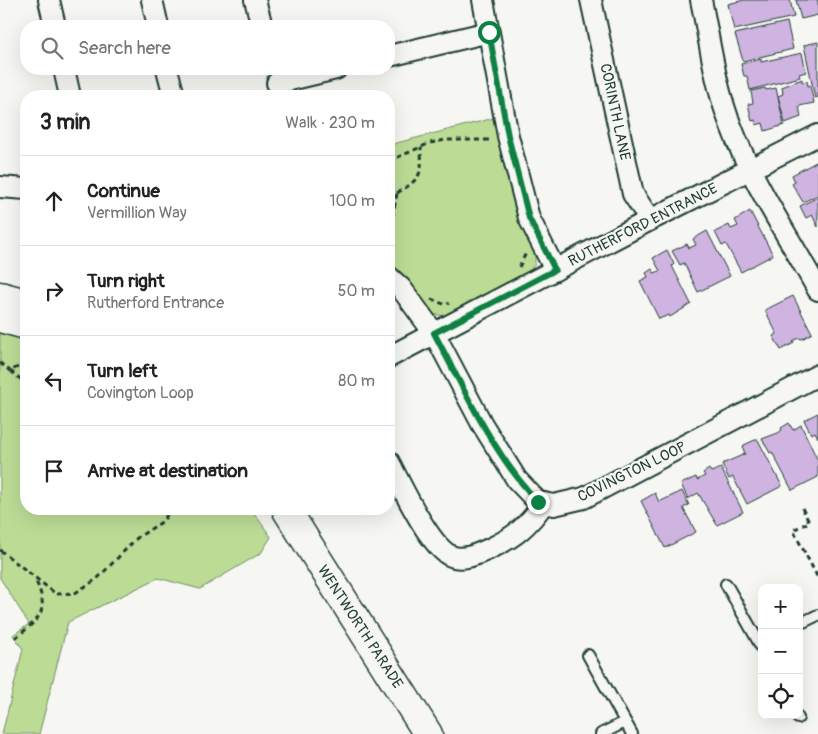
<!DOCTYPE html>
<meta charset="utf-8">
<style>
:root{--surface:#fff;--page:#f6f6f6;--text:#222;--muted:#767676;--line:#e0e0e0}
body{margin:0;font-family:Pangolin,sans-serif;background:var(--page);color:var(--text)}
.controls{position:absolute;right:15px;bottom:15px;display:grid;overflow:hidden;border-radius:10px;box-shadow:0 5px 20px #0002}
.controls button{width:45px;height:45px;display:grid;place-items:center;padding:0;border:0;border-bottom:1px solid var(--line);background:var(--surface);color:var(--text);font:25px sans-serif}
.stop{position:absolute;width:15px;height:15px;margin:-11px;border:4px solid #0b8043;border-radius:50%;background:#fff}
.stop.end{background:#0b8043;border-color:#fff;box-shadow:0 1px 5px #0008}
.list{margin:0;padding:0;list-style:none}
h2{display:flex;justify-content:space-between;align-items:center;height:65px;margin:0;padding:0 20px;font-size:21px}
h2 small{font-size:16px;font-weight:400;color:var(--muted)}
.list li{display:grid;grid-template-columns:32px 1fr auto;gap:15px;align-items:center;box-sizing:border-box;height:90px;padding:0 20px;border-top:1px solid var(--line)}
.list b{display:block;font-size:19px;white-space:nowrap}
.list p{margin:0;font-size:16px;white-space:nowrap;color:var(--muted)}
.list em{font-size:16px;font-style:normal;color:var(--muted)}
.icon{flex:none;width:28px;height:28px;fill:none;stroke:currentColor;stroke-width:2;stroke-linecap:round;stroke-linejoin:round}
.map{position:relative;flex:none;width:818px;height:734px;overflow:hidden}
.search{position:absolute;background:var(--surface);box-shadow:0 5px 20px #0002;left:20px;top:20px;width:375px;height:55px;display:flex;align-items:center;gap:12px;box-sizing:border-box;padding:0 18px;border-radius:20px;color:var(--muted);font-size:19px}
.panel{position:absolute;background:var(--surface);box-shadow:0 5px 20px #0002;left:20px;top:90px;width:375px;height:425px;border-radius:20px}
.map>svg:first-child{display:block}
</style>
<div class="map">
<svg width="818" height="734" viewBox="0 0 818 734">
<rect width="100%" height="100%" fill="#f6f6f2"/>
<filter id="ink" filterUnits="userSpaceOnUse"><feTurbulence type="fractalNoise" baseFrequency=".02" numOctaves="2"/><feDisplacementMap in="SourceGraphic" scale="10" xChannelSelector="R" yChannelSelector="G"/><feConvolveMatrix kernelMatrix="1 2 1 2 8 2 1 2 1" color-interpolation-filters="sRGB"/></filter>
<g filter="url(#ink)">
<g fill="#bcdc95" stroke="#6e8c64">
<polygon points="494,118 516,199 535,252 535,264 526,275 446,316 432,314 425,308 389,269 389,145"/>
<polygon points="0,330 26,338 26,509 251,509 271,537 261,553 200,589 158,578 68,622 39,734 2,734 23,649 13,635 29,624 0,578"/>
</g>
<g fill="#cfb3e1" stroke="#1f3d34">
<polygon points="744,0 790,0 794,17 734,30 728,4"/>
<polygon points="796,0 818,0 818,15 801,19"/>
<polygon points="787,22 793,49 743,61 735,34"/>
<polygon points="818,42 818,97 815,98 804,45"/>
<polygon points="802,53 806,72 799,74 800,77 750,90 747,76 744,76 741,64 761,59 761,62"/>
<polygon points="802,79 802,82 807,81 808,86 810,85 814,103 799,106 801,117 785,123 778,96 783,94 782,87"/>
<polygon points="765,88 766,90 776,88 784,125 765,131 763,123 756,125 755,120 752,121 748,104 753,103 751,91"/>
<polygon points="818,161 818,195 803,202 792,184 795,182 792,175"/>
<polygon points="818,197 818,227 812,215 806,218 800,206"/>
<polygon points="750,211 773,255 741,272 726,244 722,246 715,232 729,225 731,229 738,226 735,220"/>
<polygon points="707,231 730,276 698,292 684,263 680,265 672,251 687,244 689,248 696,245 693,239"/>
<polygon points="667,250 674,264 672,266 691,304 670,317 669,315 659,319 640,281 648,277 646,273 652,269 654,273 660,271 653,258"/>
<polygon points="793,296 812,333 802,339 799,338 793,341 794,343 781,350 773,336 777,334 765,310"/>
<polygon points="818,413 818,438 815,432 811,434 804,420"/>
<polygon points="789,423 793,430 801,425 818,461 818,477 792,490 772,452 770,453 762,439 778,433 782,430 781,428"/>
<polygon points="755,440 758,440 782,486 747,504 733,477 729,479 722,464 745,454 743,448 744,445"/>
<polygon points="721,468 743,512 717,525 698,493 688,499 681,484 696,477 697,480 705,476 703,473 709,469 711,472"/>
<polygon points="682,491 689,505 683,508 696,532 665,548 641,501 655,493 659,502"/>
</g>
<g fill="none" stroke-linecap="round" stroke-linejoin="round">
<defs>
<g id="lane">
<polyline points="726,584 762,648"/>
<polyline points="799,624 818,615"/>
<polyline points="588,655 632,734"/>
<polyline points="796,715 798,718"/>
<polyline points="601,734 625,722"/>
</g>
<g id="street">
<polyline points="49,0 55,26"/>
<polyline points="152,0 158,26"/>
<polyline points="255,0 262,26"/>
<polyline points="483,0 508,136 529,218 555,270"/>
<polyline points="591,0 633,194 650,220"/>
<path d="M701 0C710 42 715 86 731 126 752 182 789 237 818 290"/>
<polyline points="389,56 489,32"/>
<polyline points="64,69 70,96"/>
<polyline points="167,69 174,96"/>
<polyline points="277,83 336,69"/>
<polyline points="0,187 26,189"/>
<polyline points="389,277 401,288 434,333 482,424 517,480 538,502 554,505 584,498 818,375"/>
<polyline points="389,357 650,220 818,135"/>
<path d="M389 462C401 485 428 543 449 555 462 562 478 554 489 549 515 537 528 526 544 503"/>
</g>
<g id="secondary">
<polyline points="0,296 26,303"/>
<polyline points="0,318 26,325"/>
<polyline points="286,509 428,734"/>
</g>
</defs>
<use href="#lane" stroke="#1f3d34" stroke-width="14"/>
<use href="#street" stroke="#1f3d34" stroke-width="24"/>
<use href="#secondary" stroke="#1f3d34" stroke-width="31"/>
<g stroke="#1f3d34" stroke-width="3" stroke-dasharray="5 4" stroke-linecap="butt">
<polyline points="389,161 430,143 445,140 491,140"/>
<polyline points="389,191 397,193 392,220 389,219"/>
<path d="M397 193C422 178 422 175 421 147"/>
<polyline points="519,267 526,253"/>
<polyline points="431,299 446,305 449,303"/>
<polyline points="0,363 10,371"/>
<polyline points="26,363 10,371 26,383"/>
<polyline points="802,508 809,522 793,530 818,578"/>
<polyline points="0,550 56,594 75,593 97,579 137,538 163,521 171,509"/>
<path d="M15 638C41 618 50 611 35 579"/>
</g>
<use href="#lane" stroke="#f6f6f2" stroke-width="10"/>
<use href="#street" stroke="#f6f6f2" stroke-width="20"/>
<use href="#secondary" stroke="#f6f6f2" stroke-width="28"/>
</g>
</g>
<g fill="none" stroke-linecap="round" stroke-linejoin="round" filter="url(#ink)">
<path stroke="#0b8043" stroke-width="6" d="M489 32 508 136 529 218 555 270 434 333C465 391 493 454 538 502"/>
</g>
<g text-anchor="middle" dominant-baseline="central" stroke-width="4.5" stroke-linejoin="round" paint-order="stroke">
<g font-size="15" fill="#1f3d34" stroke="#f6f6f2">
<text transform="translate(615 112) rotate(78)">CORINTH LANE</text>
<text transform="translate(643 225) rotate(-27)">RUTHERFORD ENTRANCE</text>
<text transform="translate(632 472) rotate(-26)">COVINGTON LOOP</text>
<text transform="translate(360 627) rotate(57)">WENTWORTH PARADE</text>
</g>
</g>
</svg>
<div class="controls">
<button>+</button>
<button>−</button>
<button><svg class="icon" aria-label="locate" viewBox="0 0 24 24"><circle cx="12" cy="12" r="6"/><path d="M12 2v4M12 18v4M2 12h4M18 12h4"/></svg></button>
</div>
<div class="stop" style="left:489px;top:32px"></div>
<div class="stop end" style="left:538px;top:502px"></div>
<div class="search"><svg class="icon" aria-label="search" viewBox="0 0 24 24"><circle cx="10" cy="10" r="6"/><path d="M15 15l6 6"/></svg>Search here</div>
<section class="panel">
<h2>3 min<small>Walk · 230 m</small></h2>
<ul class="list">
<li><svg class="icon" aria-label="ahead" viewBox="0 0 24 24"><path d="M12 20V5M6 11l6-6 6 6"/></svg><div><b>Continue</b><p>Vermillion Way</p></div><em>100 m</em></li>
<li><svg class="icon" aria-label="right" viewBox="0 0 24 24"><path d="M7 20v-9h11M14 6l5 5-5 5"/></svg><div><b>Turn right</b><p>Rutherford Entrance</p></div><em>50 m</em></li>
<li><svg class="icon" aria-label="left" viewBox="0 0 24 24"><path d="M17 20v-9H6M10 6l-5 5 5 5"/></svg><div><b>Turn left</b><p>Covington Loop</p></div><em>80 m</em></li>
<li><svg class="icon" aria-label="arrive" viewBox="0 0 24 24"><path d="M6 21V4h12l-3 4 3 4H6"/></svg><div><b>Arrive at destination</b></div></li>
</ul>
</section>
</div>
